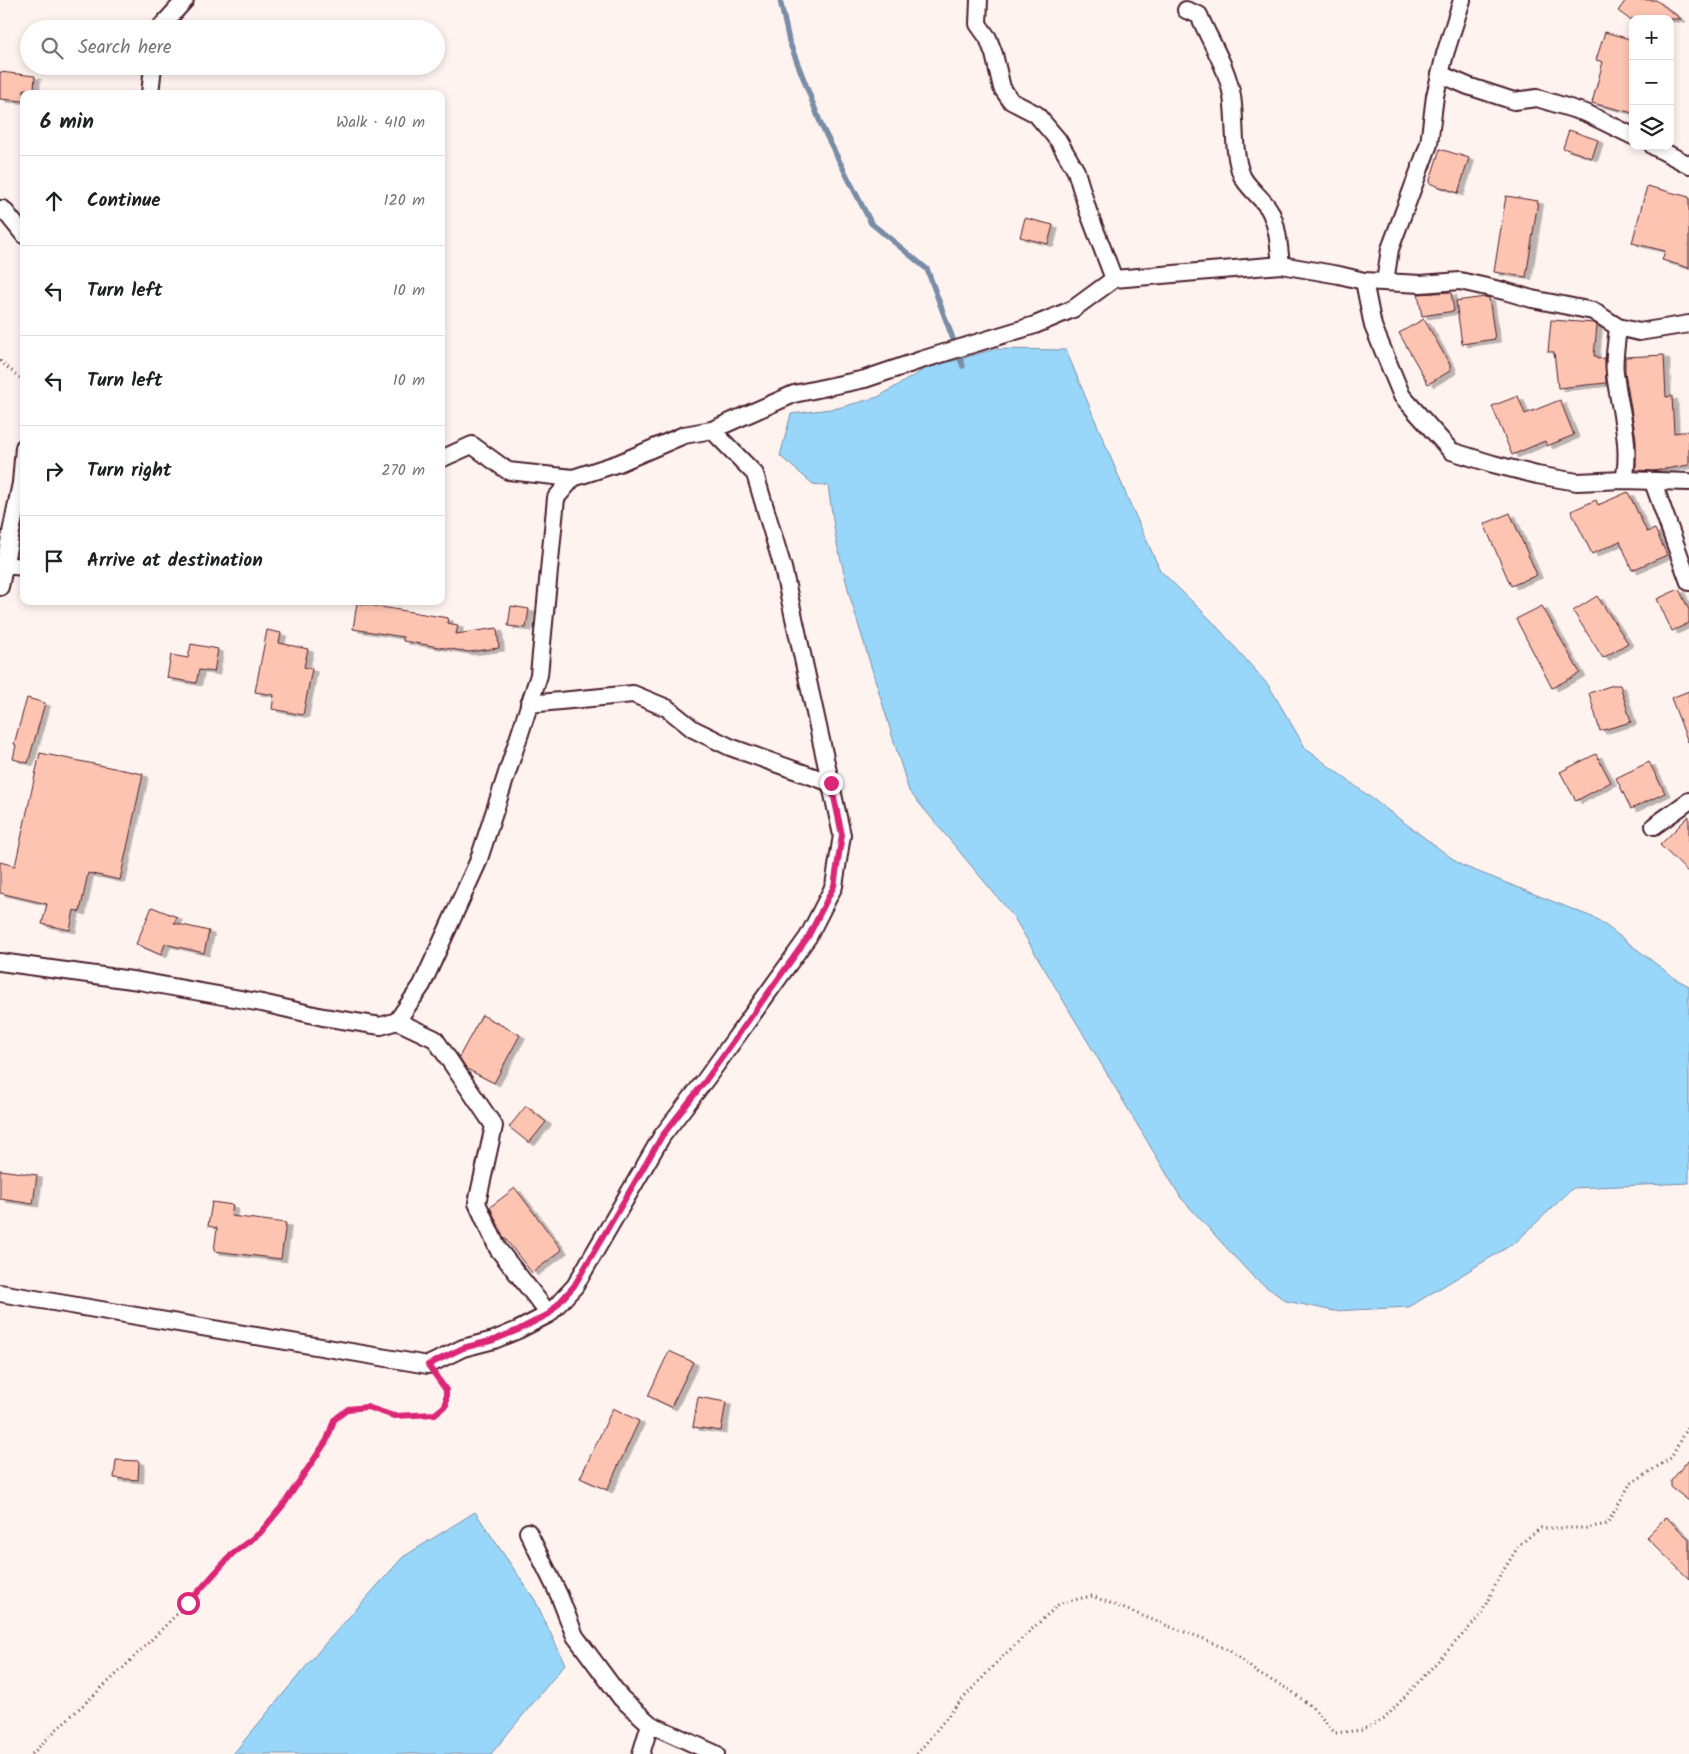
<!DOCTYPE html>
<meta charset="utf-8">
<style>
:root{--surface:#fff;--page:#f6f6f6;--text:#202124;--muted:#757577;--line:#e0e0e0}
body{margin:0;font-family:Kalam,sans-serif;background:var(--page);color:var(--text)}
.controls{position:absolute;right:15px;top:15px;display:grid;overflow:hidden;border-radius:10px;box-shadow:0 2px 8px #0003}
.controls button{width:45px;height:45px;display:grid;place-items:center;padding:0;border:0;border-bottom:1px solid var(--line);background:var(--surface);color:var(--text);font:25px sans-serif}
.stop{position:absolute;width:15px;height:15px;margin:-11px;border:4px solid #db2777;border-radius:50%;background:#fff}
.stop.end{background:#db2777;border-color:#fff;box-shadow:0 1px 5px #0008}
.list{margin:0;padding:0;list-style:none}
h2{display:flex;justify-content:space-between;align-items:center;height:65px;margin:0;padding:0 20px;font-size:21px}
h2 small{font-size:16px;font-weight:400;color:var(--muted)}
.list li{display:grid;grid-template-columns:32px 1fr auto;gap:15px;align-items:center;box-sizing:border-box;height:90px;padding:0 20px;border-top:1px solid var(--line)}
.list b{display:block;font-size:19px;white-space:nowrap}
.list em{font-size:16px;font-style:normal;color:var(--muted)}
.icon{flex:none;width:28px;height:28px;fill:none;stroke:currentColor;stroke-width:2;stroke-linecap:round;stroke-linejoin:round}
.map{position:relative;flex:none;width:1689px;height:1754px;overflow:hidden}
.search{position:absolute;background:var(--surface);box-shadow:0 2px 8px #0003;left:20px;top:20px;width:425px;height:55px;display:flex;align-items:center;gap:12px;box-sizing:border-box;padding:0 18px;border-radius:28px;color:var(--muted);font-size:19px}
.panel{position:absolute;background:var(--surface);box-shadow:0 2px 8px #0003;left:20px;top:90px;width:425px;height:515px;border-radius:10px}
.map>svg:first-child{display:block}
</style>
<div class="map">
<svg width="1689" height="1754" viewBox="0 0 1689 1754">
<defs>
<filter id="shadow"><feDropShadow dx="5.5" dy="3" stdDeviation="0" flood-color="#0004"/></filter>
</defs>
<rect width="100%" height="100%" fill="#fff3f0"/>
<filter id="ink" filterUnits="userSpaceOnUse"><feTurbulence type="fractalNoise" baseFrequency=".02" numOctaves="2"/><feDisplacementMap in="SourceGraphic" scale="10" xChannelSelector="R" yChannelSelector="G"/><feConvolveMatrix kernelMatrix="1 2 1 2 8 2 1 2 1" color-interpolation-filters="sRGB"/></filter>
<g filter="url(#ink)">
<g fill="#98d7f9" stroke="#798da7">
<polygon points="995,349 1066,350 1128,499 1160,570 1213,622 1269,686 1306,749 1461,865 1597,919 1676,979 1689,986 1689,1183 1573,1188 1516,1242 1409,1307 1334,1311 1286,1301 1254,1278 1181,1198 1013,916 909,791 850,597 836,540 828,486 813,484 780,456 791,414 838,408 878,397 925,369"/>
<polygon points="475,1512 535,1600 565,1664 491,1754 233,1754 324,1645 403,1557"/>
</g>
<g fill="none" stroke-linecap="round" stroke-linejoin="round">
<polyline stroke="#798da7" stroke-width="5.5" points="780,0 789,41 822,127 871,223 927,269 963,366"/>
</g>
<g fill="#fdc4b2" stroke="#4a1f2b" filter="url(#shadow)">
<polygon points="1626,0 1656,0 1681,19 1629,19 1618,11"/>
<polygon points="1605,32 1633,40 1633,113 1592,103 1603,62 1596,60"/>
<polygon points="0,72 35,76 34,90 24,89 23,101 0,99"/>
<polygon points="1569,130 1598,140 1592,158 1563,148"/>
<polygon points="1440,149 1469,158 1458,193 1429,183"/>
<polygon points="1647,186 1689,197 1689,268 1662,260 1665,251 1632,243"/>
<polygon points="1506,196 1538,201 1526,277 1494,272"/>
<polygon points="1025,218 1053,225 1048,244 1020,237"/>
<polygon points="1451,292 1454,311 1422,316 1418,294"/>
<polygon points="1485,297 1489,298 1495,339 1462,344 1456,301"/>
<polygon points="1424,319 1450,365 1450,371 1428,384 1399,333"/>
<polygon points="1551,320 1594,323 1597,325 1594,356 1597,356 1597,359 1605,358 1606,383 1558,388 1554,352 1548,352"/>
<polygon points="1664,355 1666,397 1672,396 1674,433 1689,431 1689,465 1653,471 1636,470 1636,439 1625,372 1625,357"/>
<polygon points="1518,396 1525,414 1560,400 1574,435 1547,446 1545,441 1512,455 1492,406"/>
<polygon points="1628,492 1647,532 1655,529 1667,555 1632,570 1620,541 1592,554 1571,511 1596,500 1598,505"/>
<polygon points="1510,513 1537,575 1511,586 1484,524"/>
<polygon points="1679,589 1689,610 1689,623 1672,631 1657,599"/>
<polygon points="1597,596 1628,643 1603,658 1573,611"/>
<polygon points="357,603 448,618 447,623 458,625 456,634 497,628 499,648 469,652 403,641 403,637 353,629"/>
<polygon points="511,606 529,609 526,628 508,626"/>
<polygon points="1542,606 1580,673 1552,688 1516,619"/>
<polygon points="267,630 281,633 279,643 308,649 304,667 312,669 303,715 272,709 274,695 255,692"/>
<polygon points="191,644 218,649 214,672 199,670 196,683 167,678 171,655 188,658"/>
<polygon points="1613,685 1620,685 1631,722 1600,731 1589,693"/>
<polygon points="1689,691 1689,742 1688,742 1671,698"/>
<polygon points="27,698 45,703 28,763 13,759 16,745 14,744"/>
<polygon points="40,753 143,774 120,880 88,873 80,912 74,910 70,930 42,924 47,904 0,893 0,862 15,866"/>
<polygon points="1596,754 1611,782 1576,801 1560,772"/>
<polygon points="1649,762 1665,793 1631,809 1616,778"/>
<polygon points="1689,816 1689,873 1660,845"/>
<polygon points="152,907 177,917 174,923 209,931 204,953 165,944 161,955 136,944"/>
<polygon points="482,1015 520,1035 494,1083 467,1069 459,1057"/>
<polygon points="526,1106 546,1122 529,1143 509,1127"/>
<polygon points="0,1170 37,1175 33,1204 0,1199"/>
<polygon points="515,1188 562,1250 532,1273 503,1236 490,1207"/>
<polygon points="212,1202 233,1205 231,1216 286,1223 281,1259 214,1251 217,1228 208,1226"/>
<polygon points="669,1351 693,1362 671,1407 648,1396"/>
<polygon points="698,1397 726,1402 721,1431 693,1427"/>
<polygon points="613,1408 639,1421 607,1490 580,1478"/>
<polygon points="1689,1459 1689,1501 1671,1487 1671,1481"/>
<polygon points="116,1460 139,1461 138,1480 114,1478"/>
<polygon points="1666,1517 1689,1539 1689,1579 1646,1537"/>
</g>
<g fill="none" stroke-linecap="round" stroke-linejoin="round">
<defs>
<g id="street">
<polyline points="979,0 978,24 988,38 994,54 1002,88 1011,101 1036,114 1058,140 1076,171 1088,211 1114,279"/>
<path d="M1186 10 1199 15C1210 42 1227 66 1232 96 1236 122 1232 151 1242 176 1247 187 1262 198 1269 209 1278 225 1279 247 1281 265"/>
<polyline points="159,29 185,0"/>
<polyline points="1440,74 1468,86 1514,101 1537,98 1586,113 1633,136"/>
<polyline points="150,94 153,66"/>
<polyline points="1653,146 1689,165"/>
<polyline points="0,209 3,209 24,235"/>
<polyline points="1364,281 1373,326 1402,396 1451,451 1493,464 1537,475 1577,482 1624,480 1689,482"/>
<polyline points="1385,282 1390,249 1429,144 1435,96 1445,54 1462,0"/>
<path d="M1618 327C1617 341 1613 358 1615 373 1619 409 1632 444 1624 480"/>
<polyline points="441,459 472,445 508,471 573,478"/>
<polyline points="1653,482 1689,582"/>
<polyline points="4,565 24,567"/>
<polyline points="0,587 21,483 24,447"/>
<polyline points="529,704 633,694 667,708 693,729 730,747 831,783"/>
<polyline points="1654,826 1689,801"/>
<polyline points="0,962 139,981 262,1003 323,1017 381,1026 397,1021 422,985 478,862 539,675 556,498 573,478 619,463 684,435 712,430 794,394 865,379 921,360 1035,325 1073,309 1114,279 1281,265 1339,275 1364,281 1421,284 1460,281 1504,291 1532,299 1593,311 1618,327 1639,332 1689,324"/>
<polyline points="397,1021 435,1039 494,1126 477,1203 498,1249 549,1314"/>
<polyline points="0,1293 428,1365 463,1348 494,1340 518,1330 549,1314 575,1286 662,1136 706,1079 808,937 834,886 842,835 783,568 755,474 712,430"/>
<polyline points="528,1532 559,1595 575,1636 621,1698 650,1724 716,1754"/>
<polyline points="641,1754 650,1724"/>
</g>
</defs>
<use href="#street" stroke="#4a1f2b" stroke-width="20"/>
<g stroke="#4a1f2b" stroke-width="3" stroke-dasharray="1 4" stroke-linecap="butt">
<polyline points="0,361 24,381"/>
<polyline points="32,1754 59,1727 118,1673 188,1603 233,1553 260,1533 284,1504 327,1441 334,1419 348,1409 367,1407 394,1416 435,1414 446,1405 446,1389 439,1379"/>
<polyline points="917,1754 957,1705 1000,1659 1060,1603 1092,1596 1168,1626 1202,1638 1230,1651 1259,1674 1290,1690 1314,1709 1335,1733 1362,1730 1384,1719 1480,1616 1501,1574 1520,1544 1541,1528 1586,1528 1607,1524 1630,1484 1671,1458 1689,1423"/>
</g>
<use href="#street" stroke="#fff" stroke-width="16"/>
</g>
</g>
<g fill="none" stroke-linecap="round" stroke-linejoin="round" filter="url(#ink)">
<polyline stroke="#db2777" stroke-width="6" points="188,1603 233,1553 260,1533 284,1504 327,1440 334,1420 348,1409 367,1407 394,1416 435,1414 446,1405 446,1390 428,1365 463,1348 494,1340 518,1330 549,1314 574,1286 662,1136 706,1080 808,937 834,886 842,835 831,783"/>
</g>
</svg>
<div class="controls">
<button>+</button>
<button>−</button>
<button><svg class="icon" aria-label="layers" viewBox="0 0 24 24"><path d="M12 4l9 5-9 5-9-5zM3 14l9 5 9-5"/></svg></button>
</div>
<div class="stop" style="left:188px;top:1603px"></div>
<div class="stop end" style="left:831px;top:783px"></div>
<div class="search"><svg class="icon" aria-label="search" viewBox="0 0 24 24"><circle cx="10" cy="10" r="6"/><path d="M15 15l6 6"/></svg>Search here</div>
<section class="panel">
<h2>6 min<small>Walk · 410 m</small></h2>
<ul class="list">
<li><svg class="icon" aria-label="ahead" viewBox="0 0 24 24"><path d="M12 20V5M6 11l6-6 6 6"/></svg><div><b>Continue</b></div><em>120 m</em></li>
<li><svg class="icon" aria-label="left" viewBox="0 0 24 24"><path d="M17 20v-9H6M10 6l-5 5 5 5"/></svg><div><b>Turn left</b></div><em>10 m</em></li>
<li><svg class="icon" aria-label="left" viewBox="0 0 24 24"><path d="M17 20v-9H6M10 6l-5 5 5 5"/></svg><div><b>Turn left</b></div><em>10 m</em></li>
<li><svg class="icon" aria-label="right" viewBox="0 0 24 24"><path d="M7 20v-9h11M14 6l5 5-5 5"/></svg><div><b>Turn right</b></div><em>270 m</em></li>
<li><svg class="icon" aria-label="arrive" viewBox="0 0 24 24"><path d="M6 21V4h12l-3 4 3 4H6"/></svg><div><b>Arrive at destination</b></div></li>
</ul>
</section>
</div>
